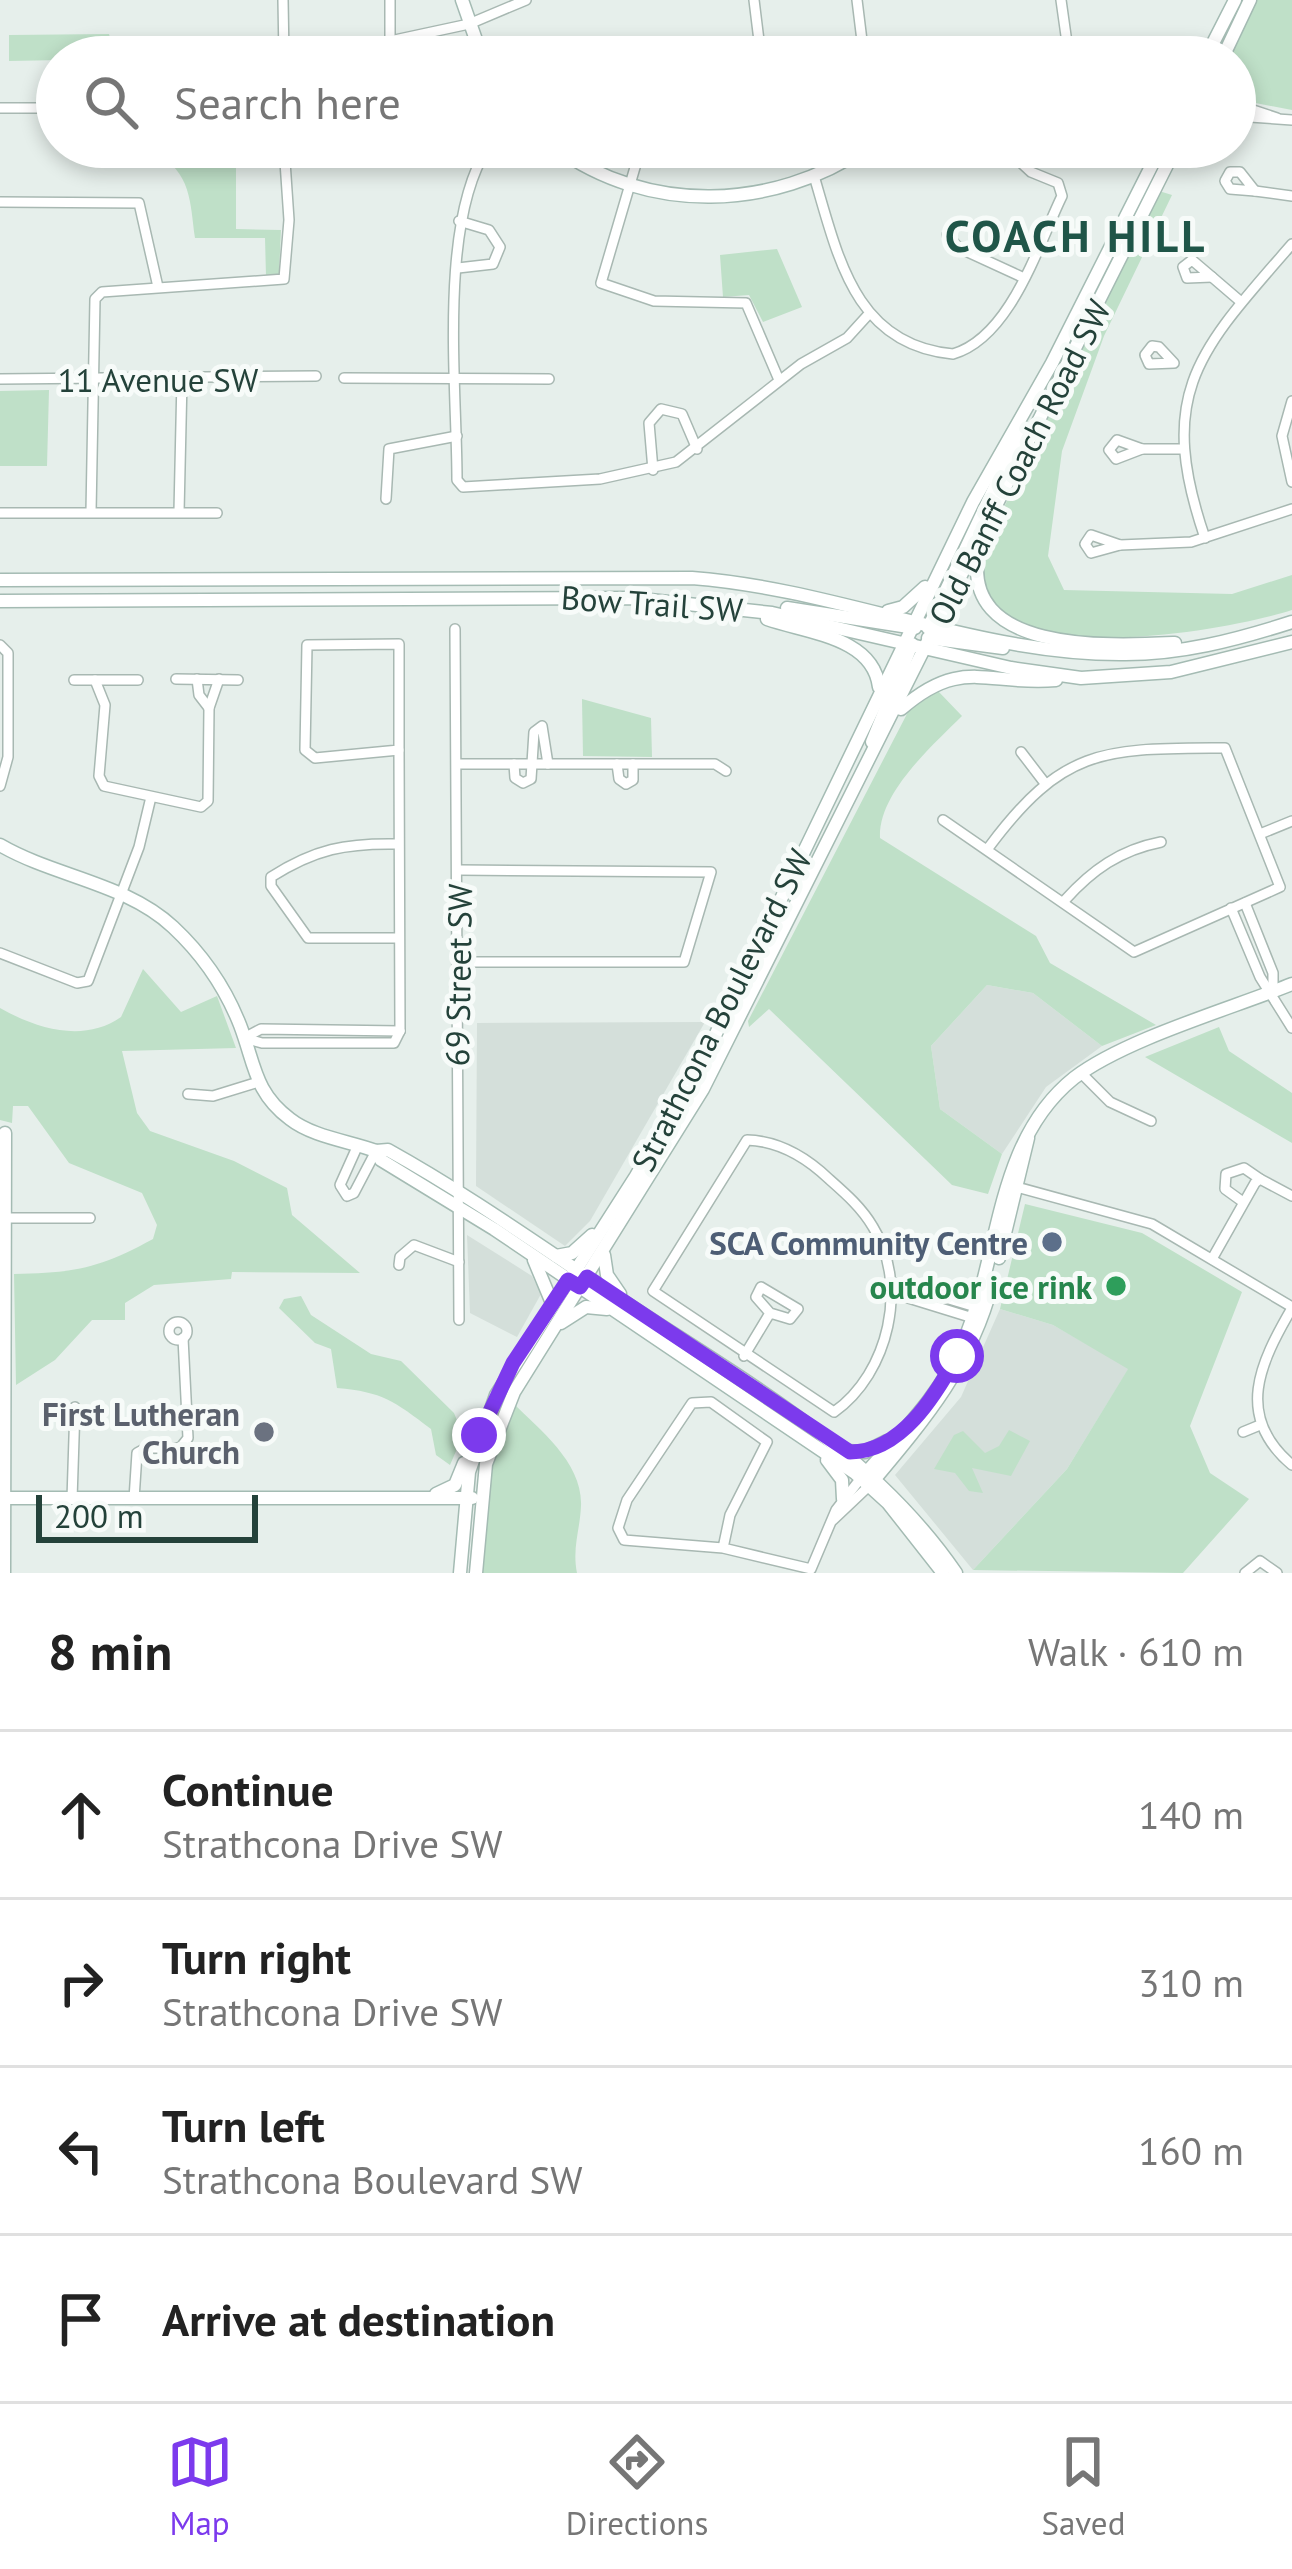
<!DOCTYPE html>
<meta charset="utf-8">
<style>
:root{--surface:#fff;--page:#f6f6f6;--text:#222;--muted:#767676;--line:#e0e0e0;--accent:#7c3aed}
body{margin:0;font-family:"PT Sans",sans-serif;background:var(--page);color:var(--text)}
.scale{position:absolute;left:36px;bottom:30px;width:222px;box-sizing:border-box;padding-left:12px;border:6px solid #24423a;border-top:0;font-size:33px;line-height:42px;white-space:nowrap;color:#24423a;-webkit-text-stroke:9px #f7fbf9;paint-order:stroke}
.stop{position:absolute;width:36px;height:36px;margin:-27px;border:9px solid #7c3aed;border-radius:50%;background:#fff}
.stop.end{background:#7c3aed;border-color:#fff;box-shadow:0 3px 12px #0008}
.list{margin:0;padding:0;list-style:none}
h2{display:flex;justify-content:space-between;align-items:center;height:156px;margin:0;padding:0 48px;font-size:51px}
h2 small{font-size:39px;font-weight:400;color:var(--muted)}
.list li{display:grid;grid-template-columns:78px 1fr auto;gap:36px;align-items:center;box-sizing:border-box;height:168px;padding:0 48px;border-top:3px solid var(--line)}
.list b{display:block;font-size:45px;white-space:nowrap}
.list p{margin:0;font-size:39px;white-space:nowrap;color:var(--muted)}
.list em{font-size:39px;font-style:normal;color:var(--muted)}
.icon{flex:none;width:66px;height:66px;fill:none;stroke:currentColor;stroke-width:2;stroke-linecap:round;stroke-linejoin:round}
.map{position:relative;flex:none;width:1292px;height:1573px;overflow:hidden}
.search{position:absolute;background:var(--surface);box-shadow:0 6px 18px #0003;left:36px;right:36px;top:36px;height:132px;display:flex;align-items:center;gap:30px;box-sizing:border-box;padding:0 42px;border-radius:66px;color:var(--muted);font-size:45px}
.sheet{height:828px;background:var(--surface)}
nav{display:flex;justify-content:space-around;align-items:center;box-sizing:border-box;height:168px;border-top:3px solid var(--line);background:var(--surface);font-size:33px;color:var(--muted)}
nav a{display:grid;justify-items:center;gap:6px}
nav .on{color:var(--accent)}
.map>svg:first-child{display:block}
</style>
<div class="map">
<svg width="1292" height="1573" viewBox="0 0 1292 1573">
<rect width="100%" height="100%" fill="#e6efeb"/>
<g fill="#d4dfda">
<polygon points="987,985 1033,993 1102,1046 1046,1087 1002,1154 940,1109 931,1046"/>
<polygon points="705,1022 590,1221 565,1246 476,1186 477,1023"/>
<polygon points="467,1235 532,1276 541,1294 517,1337 470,1313"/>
<polygon points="1000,1309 1053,1325 1129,1368 1067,1469 973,1570 895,1475 961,1397"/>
</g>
<g fill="#bfe0c8">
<polygon points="1255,0 1292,0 1292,110 1235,99 1235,57 1228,57"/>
<polygon points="109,34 110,38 222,38 222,57 9,61 9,35"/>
<path d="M162 147H222V155H236V229L281 230 279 274 266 276 265 238H195C190 204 192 170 154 154Z"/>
<path d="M1159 191 1172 195 1104 336 1062 451 1048 556 1064 590 1232 594 1292 575V610C1228 631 947 683 984 548Z"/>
<polygon points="777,249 802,307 763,322 749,295 723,297 720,255"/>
<polygon points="49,390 47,466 0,466 0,391"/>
<path d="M938 691 962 716C933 745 878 793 880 838L1036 936 1050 963 1156 1025 1102 1046 1033 993 987 985 931 1046 940 1109 1002 1154 988 1194 952 1185 769 1009 749 1027 748 1021 909 710Z"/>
<polygon points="582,699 651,718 652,757 583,756"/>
<path d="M143 969 181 1012 217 996 236 1048 122 1051 137 1113 150 1131 234 1161 287 1188 292 1215 360 1273 232 1272 231 1279 154 1285 125 1303V1320H92L55 1360 16 1385 14 1274C75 1273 100 1268 153 1239L157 1225 142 1193 69 1163 28 1106H13L12 1123 0 1120V1008C37 1029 84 1043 121 1017Z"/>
<polygon points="1219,1027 1229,1051 1292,1093 1292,1143 1145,1057"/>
<polygon points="1025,1204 1142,1233 1242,1292 1190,1426 1210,1473 1249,1499 1183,1573 973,1570 1067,1469 1128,1369 1053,1325 1000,1309"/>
<path d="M301 1296 311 1315 371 1354 401 1361 454 1413 463 1435 450 1465 436 1455 431 1429C394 1401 383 1392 337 1388L331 1349 315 1343 279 1308 284 1299Z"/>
<path d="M513 1403C540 1430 583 1463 581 1506 580 1530 572 1548 577 1573H479L487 1475Z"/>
<polygon points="1009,1430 1030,1441 1011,1476 972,1468 983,1493 969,1491 955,1473 934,1469 954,1435 963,1431 985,1453 999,1446"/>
</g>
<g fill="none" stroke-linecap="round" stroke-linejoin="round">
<defs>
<g id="street">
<polyline points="283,0 284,57"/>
<polyline points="390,0 390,57"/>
<polyline points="754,0 761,57"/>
<polyline points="857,0 864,57"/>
<polyline points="1061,0 1069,57"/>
<polyline points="390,41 469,24 526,0"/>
<polyline points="1235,104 1277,118"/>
<polyline points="0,108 57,108"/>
<polyline points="1235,116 1292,120"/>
<path d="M488 147C438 224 457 387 457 480L463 487 600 479 676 462 801 364 847 338 867 316"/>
<polyline points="641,147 601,283 654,301 746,303 779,380"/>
<polygon points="1230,172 1240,172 1255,191 1230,189 1225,181"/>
<path d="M814 176C838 256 854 345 953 354 1011 337 1038 245 1062 196L1058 183 1031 172 1004 147"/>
<polyline points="1255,191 1292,196"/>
<polyline points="0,202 139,203 158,287"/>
<polyline points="947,235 959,248 1022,277"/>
<polygon points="1192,260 1212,277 1187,278 1183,267"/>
<polyline points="458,268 493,264 500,247 489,230 459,221"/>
<polyline points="1212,277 1240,301"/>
<polygon points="1152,346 1159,347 1174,363 1149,364 1145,355"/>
<polyline points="344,378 549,379"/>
<polyline points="0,379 316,376"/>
<polyline points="1292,401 1282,436 1292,482"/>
<polygon points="1117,440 1142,449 1116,459 1109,450"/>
<polyline points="1142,449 1183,449"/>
<polyline points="653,470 649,423 661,409 682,414 697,449"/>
<polyline points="386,499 389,449 457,436"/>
<polyline points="91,512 95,299 102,292 284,279 289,220 284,147"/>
<polyline points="179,512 182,379"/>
<polyline points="0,513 217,513"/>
<polygon points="1091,535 1120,545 1091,553 1085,544"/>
<path d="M1205 538C1155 392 1199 351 1292 244"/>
<polyline points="1120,545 1191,542 1292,509"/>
<polyline points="455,629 459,1320"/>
<polygon points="399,644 399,750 315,758 305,750 307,645"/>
<polyline points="0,645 8,653 8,757 0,786"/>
<polyline points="176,679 238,680"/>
<polyline points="197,679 199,695 209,708"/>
<polyline points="74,680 138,680"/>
<polyline points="95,680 105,705 99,776 104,786 201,807 208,801 209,708 219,679"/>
<polyline points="399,750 400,1031"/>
<polyline points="1021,752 1044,782"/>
<polyline points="458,764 715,764 726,771"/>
<polyline points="514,764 515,778 523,783 531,779 534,732 542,726 548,764"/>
<polyline points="617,764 619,779 626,784 633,780 633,764"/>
<path d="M943 820 1134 952 1280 887 1225 748C1106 749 1065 745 989 847"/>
<polyline points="1260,834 1292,821"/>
<path d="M397 844C346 843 315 849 271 877V886L308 938H397"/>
<polyline points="459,870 711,872 684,962 460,962"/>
<path d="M1065 900C1092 870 1120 850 1161 842"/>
<polyline points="1245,903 1273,973 1273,992"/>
<polyline points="1231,908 1260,977 1292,1028"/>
<polyline points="0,953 77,983 88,981 139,847 151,797"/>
<polyline points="244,1038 262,1043 394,1043 400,1031"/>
<polyline points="244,1038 261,1029 400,1031"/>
<polyline points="1081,1073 1110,1102 1151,1121"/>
<polyline points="188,1094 213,1096 255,1083"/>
<path d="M747 1140C780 1141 806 1157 829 1179 846 1194 862 1208 873 1227 909 1285 889 1373 834 1412L653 1291Z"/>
<polyline points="358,1145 340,1185 347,1196 354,1193 376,1151"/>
<polyline points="1013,1186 1152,1224 1292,1307"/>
<polyline points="1243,1202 1225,1189 1226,1174 1244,1168 1260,1179"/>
<polyline points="0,1218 90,1218"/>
<polyline points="1212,1259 1255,1183 1260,1179 1292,1196"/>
<polyline points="399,1265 400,1257 414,1245 459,1262"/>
<polyline points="892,1282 979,1308"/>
<polyline points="892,1293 973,1318"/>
<path d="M1292 1308C1260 1363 1234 1416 1292 1465"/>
<circle cx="178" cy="1331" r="9"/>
<polyline points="744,1356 770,1313 790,1319 798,1309 761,1287 756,1297 770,1313"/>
<polyline points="1243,1432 1260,1425"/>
<polyline points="72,1499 75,1407"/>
<polyline points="134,1499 137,1453 146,1448 180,1448 188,1438 183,1338"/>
<polyline points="833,1520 870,1485"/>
<polyline points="723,1548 730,1515 767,1442 711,1402 692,1403 627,1500 618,1528 624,1540 723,1548 811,1569 836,1510 861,1478"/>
<polyline points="1245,1573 1260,1561 1277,1573"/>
</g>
<g id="secondary">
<polyline points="462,0 482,57"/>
<polyline points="1206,57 1235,0"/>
<polyline points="1223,57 1250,0"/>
<path d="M555 147C648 215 773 211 867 147"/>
<path d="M979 551C958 654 1110 646 1175 643"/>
<path d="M0 580 692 578C837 589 975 654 1120 654 1179 655 1236 640 1292 622"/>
<polyline points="0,601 631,598 772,613 1011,668 1081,678 1171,672 1292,642"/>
<polyline points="787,608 915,628"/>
<polyline points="888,611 903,607 925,587"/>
<path d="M767 619C807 633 873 637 879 687"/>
<polyline points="928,628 1019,436"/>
<polyline points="928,638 1003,648"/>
<path d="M901 709C962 656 986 686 1056 680"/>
<polyline points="872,742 912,644"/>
<path d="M0 845C55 877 126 883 173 927 203 955 225 987 240 1025 255 1064 254 1092 290 1119 313 1137 349 1141 376 1151L388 1150C471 1196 547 1251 626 1303 746 1382 874 1453 956 1573"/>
<polyline points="376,1151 381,1160 494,1229 855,1473 888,1503 943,1573"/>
<polyline points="604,1255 607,1275 620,1294"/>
<polyline points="556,1256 572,1253 592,1235"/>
<polyline points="999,1258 1028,1138"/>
<polyline points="534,1260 552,1303"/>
<polyline points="561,1323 586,1307 607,1309"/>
<polyline points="844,1451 865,1452 887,1441"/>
<polyline points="827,1460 842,1480 843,1499"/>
<path d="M865 1474C901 1433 942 1393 963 1343 1001 1255 994 1142 1074 1078 1125 1039 1230 1009 1292 984"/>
<path d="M874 1480C926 1418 972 1363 992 1284"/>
<polyline points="436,1494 455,1485 464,1463"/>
<polyline points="0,1498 472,1498"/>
<polyline points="4,1573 5,1133"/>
<polyline points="460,1573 469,1472 496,1395 636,1176 709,1048 973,502 1052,363 1161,147"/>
<polyline points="476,1573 486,1464 514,1392 703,1089 1176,147"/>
</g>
</defs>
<use href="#street" stroke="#a8b8b2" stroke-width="12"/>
<use href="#secondary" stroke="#a4bbb3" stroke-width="15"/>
<use href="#street" stroke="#fff" stroke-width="9"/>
<use href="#secondary" stroke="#fff" stroke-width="12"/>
</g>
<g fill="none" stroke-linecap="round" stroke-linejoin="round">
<path stroke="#7c3aed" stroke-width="15" d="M479 1435 513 1363 568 1280 580 1287 587 1277 850 1452C901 1452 935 1396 957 1356"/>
</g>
<circle fill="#5c6f8a" stroke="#f7fbf9" stroke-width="4.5" cx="1052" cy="1242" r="12"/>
<circle fill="#2e9e5b" stroke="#f7fbf9" stroke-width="4.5" cx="1116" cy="1286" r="12"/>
<circle fill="#6b7280" stroke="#f7fbf9" stroke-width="4.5" cx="264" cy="1432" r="12"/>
<g text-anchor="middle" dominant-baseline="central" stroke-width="10" stroke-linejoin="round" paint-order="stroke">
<g font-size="33" fill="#24423a" stroke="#f7fbf9">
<text x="158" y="379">11 Avenue SW</text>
<text transform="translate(1019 462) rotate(-63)">Old Banff Coach Road SW</text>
<text transform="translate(652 603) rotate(4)">Bow Trail SW</text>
<text transform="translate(458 975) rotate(-89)">69 Street SW</text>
<text transform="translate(721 1010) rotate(-63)">Strathcona Boulevard SW</text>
</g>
<g font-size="33" font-weight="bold" fill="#4e5e75" stroke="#f7fbf9" text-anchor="end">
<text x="1028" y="1242">SCA Community Centre</text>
</g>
<g font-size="33" font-weight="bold" fill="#27864d" stroke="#f7fbf9" text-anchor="end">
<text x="1092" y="1286">outdoor ice rink</text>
</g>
<g font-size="33" font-weight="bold" fill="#5b616d" stroke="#f7fbf9" text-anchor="end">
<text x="240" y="1413">First Lutheran<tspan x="240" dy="38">Church</tspan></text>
</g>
<g font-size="45" font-weight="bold" letter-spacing="3" fill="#1f5548" stroke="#f7fbf9">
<text x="1076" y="235">COACH HILL</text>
</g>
</g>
</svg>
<div class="scale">200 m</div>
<div class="stop" style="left:957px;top:1356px"></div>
<div class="stop end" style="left:479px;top:1435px"></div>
<div class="search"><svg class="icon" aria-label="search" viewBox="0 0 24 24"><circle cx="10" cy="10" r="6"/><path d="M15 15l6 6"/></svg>Search here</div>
</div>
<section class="sheet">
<h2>8 min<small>Walk · 610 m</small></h2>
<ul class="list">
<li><svg class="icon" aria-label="ahead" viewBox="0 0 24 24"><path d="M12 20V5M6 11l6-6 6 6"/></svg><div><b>Continue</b><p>Strathcona Drive SW</p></div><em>140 m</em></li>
<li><svg class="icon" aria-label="right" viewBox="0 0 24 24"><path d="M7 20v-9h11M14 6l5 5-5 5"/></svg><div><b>Turn right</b><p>Strathcona Drive SW</p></div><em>310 m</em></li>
<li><svg class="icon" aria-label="left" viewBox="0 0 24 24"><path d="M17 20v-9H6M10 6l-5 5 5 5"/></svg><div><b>Turn left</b><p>Strathcona Boulevard SW</p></div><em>160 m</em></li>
<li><svg class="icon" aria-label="arrive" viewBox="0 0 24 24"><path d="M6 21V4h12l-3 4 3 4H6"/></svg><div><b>Arrive at destination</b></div></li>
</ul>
</section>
<nav>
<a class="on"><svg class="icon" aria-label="map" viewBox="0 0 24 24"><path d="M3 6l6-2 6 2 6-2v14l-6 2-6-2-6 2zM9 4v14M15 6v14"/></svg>Map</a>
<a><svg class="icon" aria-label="directions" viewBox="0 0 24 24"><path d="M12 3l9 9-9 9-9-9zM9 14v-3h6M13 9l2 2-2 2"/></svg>Directions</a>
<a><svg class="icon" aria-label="saved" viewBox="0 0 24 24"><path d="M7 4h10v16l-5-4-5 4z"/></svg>Saved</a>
</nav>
